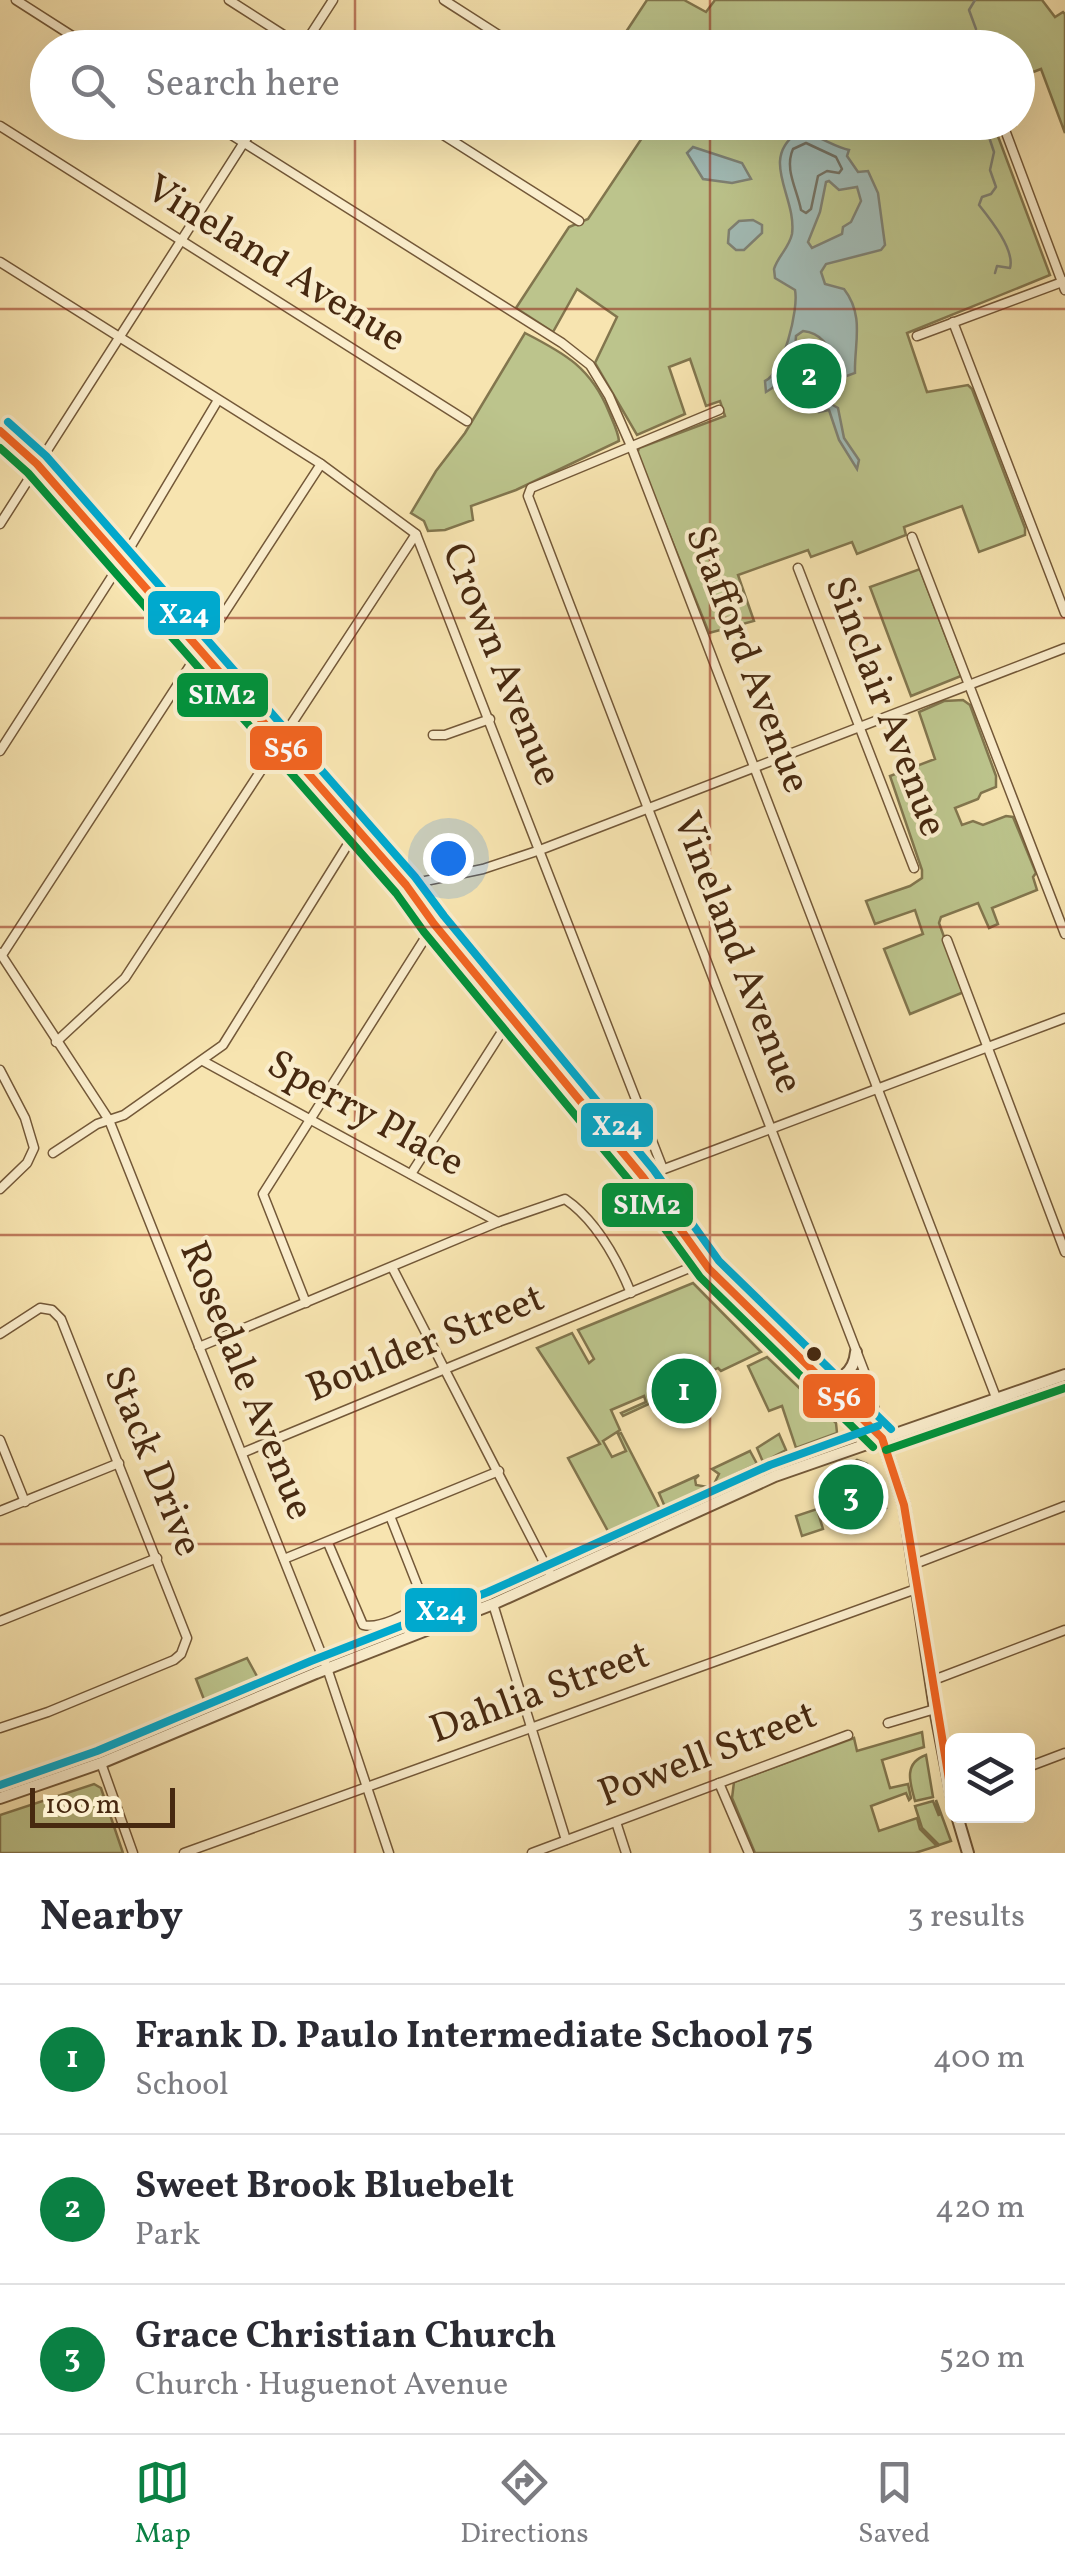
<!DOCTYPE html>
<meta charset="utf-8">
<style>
:root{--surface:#fff;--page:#f2f2f3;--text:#2b2b33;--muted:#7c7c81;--line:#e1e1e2;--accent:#0b8043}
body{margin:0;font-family:Vollkorn,serif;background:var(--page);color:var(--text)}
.controls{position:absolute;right:30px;bottom:30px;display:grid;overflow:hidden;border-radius:15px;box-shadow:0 10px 40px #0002}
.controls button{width:90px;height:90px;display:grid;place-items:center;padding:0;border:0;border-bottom:2px solid var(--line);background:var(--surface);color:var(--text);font:50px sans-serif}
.scale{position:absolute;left:30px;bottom:25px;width:145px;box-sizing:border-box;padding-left:10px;border:5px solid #472910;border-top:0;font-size:28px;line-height:35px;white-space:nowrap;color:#472910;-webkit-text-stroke:8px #faedcc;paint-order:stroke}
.you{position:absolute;left:448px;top:858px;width:35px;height:35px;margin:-25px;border:8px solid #fff;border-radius:50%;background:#1a73e8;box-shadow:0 0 0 15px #1a73e833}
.badge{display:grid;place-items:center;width:65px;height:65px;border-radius:50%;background:var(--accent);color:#fff;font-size:32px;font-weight:700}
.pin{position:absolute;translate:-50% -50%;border:5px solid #fff;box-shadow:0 2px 10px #0006}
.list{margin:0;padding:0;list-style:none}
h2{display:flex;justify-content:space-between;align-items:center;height:130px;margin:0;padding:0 40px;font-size:42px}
h2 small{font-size:32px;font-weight:400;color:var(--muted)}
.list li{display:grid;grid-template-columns:65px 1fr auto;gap:30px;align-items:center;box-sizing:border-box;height:150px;padding:0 40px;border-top:2px solid var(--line)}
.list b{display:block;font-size:38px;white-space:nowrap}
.list p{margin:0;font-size:32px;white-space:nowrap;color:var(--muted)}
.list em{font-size:32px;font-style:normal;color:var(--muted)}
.icon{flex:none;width:55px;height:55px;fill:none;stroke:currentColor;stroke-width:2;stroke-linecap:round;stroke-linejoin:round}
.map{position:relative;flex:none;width:1065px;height:1853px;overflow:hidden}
.search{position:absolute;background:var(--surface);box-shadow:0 10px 40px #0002;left:30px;right:30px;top:30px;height:110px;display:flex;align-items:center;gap:25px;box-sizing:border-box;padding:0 35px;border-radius:55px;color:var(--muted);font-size:38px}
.sheet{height:580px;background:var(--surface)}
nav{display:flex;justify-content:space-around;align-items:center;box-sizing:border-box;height:140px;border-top:2px solid var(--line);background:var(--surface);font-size:28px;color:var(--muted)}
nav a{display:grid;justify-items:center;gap:5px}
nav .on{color:var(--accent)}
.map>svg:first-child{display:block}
</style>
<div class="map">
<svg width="1065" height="1853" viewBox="0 0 1065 1853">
<rect width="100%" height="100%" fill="#f7e4b0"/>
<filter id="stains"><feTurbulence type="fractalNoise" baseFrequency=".002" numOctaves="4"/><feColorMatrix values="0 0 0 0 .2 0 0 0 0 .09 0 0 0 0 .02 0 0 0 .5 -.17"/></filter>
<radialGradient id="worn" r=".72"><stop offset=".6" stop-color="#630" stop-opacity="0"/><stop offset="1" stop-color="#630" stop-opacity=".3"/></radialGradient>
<g fill="#bcc48c" stroke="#82764e" stroke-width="2.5">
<polygon points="647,0 684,0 706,12 715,0 1042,0 1055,17 1063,12 1065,14 1065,133 1041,69 1018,78 1018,48 624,48 618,44"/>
<polygon points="652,123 993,123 1050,275 907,333 927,392 968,385 972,389 1025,528 1025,535 979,552 962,506 904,527 906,535 857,554 852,542 811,557 808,550 738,575 754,621 709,633 637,454 639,448 725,416 720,401 706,406 690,359 669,367 685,414 637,435 595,363 617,317 577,289 553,332 516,308 569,227 588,219"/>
<path d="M525 333C566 354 591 368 609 412 613 422 618 431 619 441L516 490 471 506 473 520 445 530 428 531 424 521 411 513 436 471 465 433Z"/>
<polygon points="920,569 961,676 911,696 870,587"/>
<polygon points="944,701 963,700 970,705 996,776 996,787 981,793 978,799 955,808 962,825 973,821 983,825 1006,816 1013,817 1036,873 1033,877 1037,890 992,908 998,924 989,928 978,903 941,917 939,923 964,992 910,1014 884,949 923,934 915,910 875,924 866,901 910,886 922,878 922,870 890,776 935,759 919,712"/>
<polygon points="693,1283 761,1352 721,1371 718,1368 714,1370 715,1373 671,1394 669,1391 666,1396 623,1416 621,1413 646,1402 644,1396 611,1410 620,1430 603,1441 612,1457 626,1451 618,1434 621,1433 660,1509 609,1533 568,1458 600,1444 537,1348 572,1333 589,1363 594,1359 578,1330"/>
<polygon points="767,1357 836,1423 837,1433 796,1448 782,1406 769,1411 748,1366"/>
<polygon points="779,1434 786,1450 763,1462 757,1448"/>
<polygon points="750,1451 757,1464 714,1484 719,1474 712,1469"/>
<polygon points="857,1460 867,1464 869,1472 859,1488 853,1488 847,1468"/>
<polygon points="699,1475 695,1479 696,1485 708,1487 665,1507 659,1493"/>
<polygon points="879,1484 886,1508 864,1512 870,1502 868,1496"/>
<polygon points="817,1509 823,1529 802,1536 796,1516"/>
<polygon points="247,1658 259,1680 205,1702 196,1679"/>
<polygon points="922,1732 924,1747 882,1760 890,1788 908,1784 911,1798 909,1800 906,1793 871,1806 879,1831 917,1818 920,1829 937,1846 915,1853 755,1853 732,1798 734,1782 854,1738 857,1751"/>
<path d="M926 1755 933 1797 915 1801C910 1783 903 1763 926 1755Z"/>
<polygon points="94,1784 101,1788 123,1853 0,1853 0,1815"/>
<polygon points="936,1800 951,1841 939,1845 922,1828 915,1806 933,1801 939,1816"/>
</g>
<g fill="#a2bcb7" stroke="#7e8174" stroke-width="2.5" fill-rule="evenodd">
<path d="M797 133C815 132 831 146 849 150L847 156 858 172 868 171 878 193 885 245 881 250 826 264 821 272 825 284 844 289C865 316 854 344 855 373L844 377C831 359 830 334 803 331L796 336C796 357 784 383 766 392L765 381C783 373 799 309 795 290L775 278 774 269C778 256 789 248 792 234 797 197 759 160 797 133ZM829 181 839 190 857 187 861 201 851 222 843 227 842 234 812 248 808 242 820 212 826 182Z"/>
<polygon points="693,147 742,163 751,179 732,183 703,179 687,153"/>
<polygon points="753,220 762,225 762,233 744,250 736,250 728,243 729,230 739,221"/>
<polygon points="824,400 838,408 844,438 859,460 857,469 839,440 829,410 819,412 819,402"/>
</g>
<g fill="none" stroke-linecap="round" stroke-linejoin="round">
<path stroke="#747264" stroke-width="2.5" d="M806 143 836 157 842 169 839 173 827 171 818 176 811 209 806 213 801 210C797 189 784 169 793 149Z"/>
<g stroke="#7e8174" stroke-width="2.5">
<polyline points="975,0 969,10 976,29"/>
<path d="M984 122 994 152 990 170 996 187 991 194 982 197 979 205C991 220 1015 250 1010 268L997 266 995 273"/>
</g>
<defs>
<g id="minor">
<polyline points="16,0 91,48"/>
<polyline points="229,0 304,48"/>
<polyline points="444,0 519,48"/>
<polyline points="302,48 333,0"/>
<polyline points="211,122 562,343 590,365 609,396 631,446 997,1400"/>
<polyline points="423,122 579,221"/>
<polyline points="637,122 642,126"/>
<polyline points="1002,122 1065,290"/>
<polyline points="0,126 467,421"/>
<polyline points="0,262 321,464 416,534 663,1169"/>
<polyline points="953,322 1065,613"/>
<polyline points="917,336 1065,281"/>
<polyline points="719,410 531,488 528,496 864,1371 881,1433"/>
<polyline points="0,524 257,122"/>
<polyline points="912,537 1065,934"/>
<polyline points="798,568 914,868"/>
<polyline points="433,735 445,735 490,719"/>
<polyline points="0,751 122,561 218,400"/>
<polyline points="406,885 483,869 540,850 1065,648"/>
<polyline points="947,940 1065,1252"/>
<polyline points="0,953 109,1120 327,1668 389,1853"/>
<polyline points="2,955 321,464"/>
<polyline points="56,1042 125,978 416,534"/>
<polyline points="203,1061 498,1222"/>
<polyline points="0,1070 25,1118 34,1148 27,1163 0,1189"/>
<polyline points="53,1153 97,1124 124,1115 223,1045 358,828"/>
<polyline points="411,1174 512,1016"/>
<polyline points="643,1177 1065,1018"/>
<polyline points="393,1269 552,1578"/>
<polyline points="306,1303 263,1194 434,924"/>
<polyline points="0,1334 40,1308 52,1310 61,1319 187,1638 181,1654 174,1660 48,1712 0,1728"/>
<path d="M199 1347 498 1222 565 1199C596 1220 617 1259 631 1293"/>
<polyline points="0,1440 25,1502"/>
<polyline points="242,1453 704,1262"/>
<polyline points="0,1511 119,1463"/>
<path d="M328 1543 363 1625C378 1629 409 1615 420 1603V1592L390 1516"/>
<polyline points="284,1559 499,1471"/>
<polyline points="912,1565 1065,1506"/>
<polyline points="493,1604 566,1840"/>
<polyline points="0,1621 157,1558"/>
<polyline points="931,1681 1065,1630"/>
<polyline points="888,1723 935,1709"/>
<polyline points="101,1763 133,1853"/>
<polyline points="1028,1767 1065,1753"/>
<polyline points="719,1783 749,1853"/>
<polyline points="616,1822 626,1853"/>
<polyline points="184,1853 916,1589"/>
<polyline points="532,1853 848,1735"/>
</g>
<g id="tertiary">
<polyline points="0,431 37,464 406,885 434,924 643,1177 709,1269 882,1438 904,1505 935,1709 952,1798"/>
<path d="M819 1378C839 1384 854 1373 856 1352"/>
<polyline points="0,1798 101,1763 316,1673 493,1604 775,1476 1065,1375"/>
<polyline points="957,1816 968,1853"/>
</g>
</defs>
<use href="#minor" stroke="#735838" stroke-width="11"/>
<use href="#tertiary" stroke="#735838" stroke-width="14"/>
<use href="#minor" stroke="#faedcc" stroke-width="8"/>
<use href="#tertiary" stroke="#faedcc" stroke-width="10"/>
<defs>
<polyline id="bus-1" points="0,431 37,464 406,885 434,924 643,1177 709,1269 882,1438 904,1505 952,1798"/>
<g id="bus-2">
<polyline points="0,448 28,473 396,893 424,932 633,1185 700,1277 873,1447"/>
<polyline points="886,1450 1065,1388"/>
</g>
<g id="bus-3">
<polyline points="8,422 46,456 415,877 444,916 653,1169 719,1261 891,1429"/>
<polyline points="0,1785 97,1751 311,1661 488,1592 770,1465 878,1426"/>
</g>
</defs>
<use href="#bus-1" stroke="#faedcc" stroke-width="15"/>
<use href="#bus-2" stroke="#faedcc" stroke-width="15"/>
<use href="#bus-3" stroke="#faedcc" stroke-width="15"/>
<use href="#bus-1" stroke="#f26522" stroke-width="8"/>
<use href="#bus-2" stroke="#00933c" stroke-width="8"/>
<use href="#bus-3" stroke="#00a9ce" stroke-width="8"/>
</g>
<path fill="none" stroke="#8f2418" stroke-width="2.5" stroke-opacity="0.55" d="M355 0V48M710 0V48M355 122V1853M710 122V1853M0 309H1065M0 618H1065M0 927H1065M0 1235H1065M0 1544H1065"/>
<circle fill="#472910" stroke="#faedcc" stroke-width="4" cx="814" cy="1354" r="9"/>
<g text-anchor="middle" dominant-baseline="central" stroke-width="8" stroke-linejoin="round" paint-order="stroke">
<g font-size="40" fill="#472910" stroke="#faedcc">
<text transform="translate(275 265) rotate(32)">Vineland Avenue</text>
<text transform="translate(746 660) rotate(69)">Stafford Avenue</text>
<text transform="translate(500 665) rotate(68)">Crown Avenue</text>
<text transform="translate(884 707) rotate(69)">Sinclair Avenue</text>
<text transform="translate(736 953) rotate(69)">Vineland Avenue</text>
<text transform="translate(365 1115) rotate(29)">Sperry Place</text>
<text transform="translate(426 1345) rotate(-22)">Boulder Street</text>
<text transform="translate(245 1381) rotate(68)">Rosedale Avenue</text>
<text transform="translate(151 1462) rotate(68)">Stack Drive</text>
<text transform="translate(540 1694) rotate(-20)">Dahlia Street</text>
<text transform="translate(708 1756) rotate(-21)">Powell Street</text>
</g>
</g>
<g stroke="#faedcc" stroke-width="4">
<rect x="146" y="589" width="76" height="48" rx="10" fill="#00a9ce"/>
<rect x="175" y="671" width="95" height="48" rx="10" fill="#00933c"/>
<rect x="248" y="724" width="76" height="48" rx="10" fill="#f26522"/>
<rect x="579" y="1101" width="76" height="48" rx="10" fill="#00a9ce"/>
<rect x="600" y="1181" width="95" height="48" rx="10" fill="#00933c"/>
<rect x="801" y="1372" width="76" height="48" rx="10" fill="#f26522"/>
<rect x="403" y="1586" width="76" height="48" rx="10" fill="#00a9ce"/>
</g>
<g font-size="28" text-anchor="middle" font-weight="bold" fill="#fff">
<text x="184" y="623">X24</text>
<text x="222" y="704">SIM2</text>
<text x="286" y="757">S56</text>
<text x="617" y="1135">X24</text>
<text x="647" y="1214">SIM2</text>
<text x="839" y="1406">S56</text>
<text x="441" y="1620">X24</text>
</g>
<rect width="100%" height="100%" filter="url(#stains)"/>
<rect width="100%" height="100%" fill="url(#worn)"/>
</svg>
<div class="controls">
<button><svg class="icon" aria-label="layers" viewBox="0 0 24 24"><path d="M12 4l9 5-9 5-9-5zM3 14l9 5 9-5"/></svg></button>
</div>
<div class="scale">100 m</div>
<div class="you"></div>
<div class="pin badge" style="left:684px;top:1391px">1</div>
<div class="pin badge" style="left:809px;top:376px">2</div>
<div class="pin badge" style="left:851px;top:1497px">3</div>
<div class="search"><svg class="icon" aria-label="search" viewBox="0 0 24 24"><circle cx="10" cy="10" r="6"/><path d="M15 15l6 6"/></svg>Search here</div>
</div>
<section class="sheet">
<h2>Nearby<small>3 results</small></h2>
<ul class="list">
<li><span class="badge">1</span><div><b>Frank D. Paulo Intermediate School 75</b><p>School</p></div><em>400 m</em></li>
<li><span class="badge">2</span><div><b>Sweet Brook Bluebelt</b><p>Park</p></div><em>420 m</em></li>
<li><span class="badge">3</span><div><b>Grace Christian Church</b><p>Church · Huguenot Avenue</p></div><em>520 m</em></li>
</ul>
</section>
<nav>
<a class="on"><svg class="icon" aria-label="map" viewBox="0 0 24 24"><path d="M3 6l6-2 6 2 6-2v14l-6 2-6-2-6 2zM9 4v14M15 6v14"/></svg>Map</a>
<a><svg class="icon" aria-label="directions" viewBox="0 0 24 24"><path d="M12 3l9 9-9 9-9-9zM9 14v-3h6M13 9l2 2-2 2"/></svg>Directions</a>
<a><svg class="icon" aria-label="saved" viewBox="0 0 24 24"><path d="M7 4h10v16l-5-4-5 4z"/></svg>Saved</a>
</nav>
